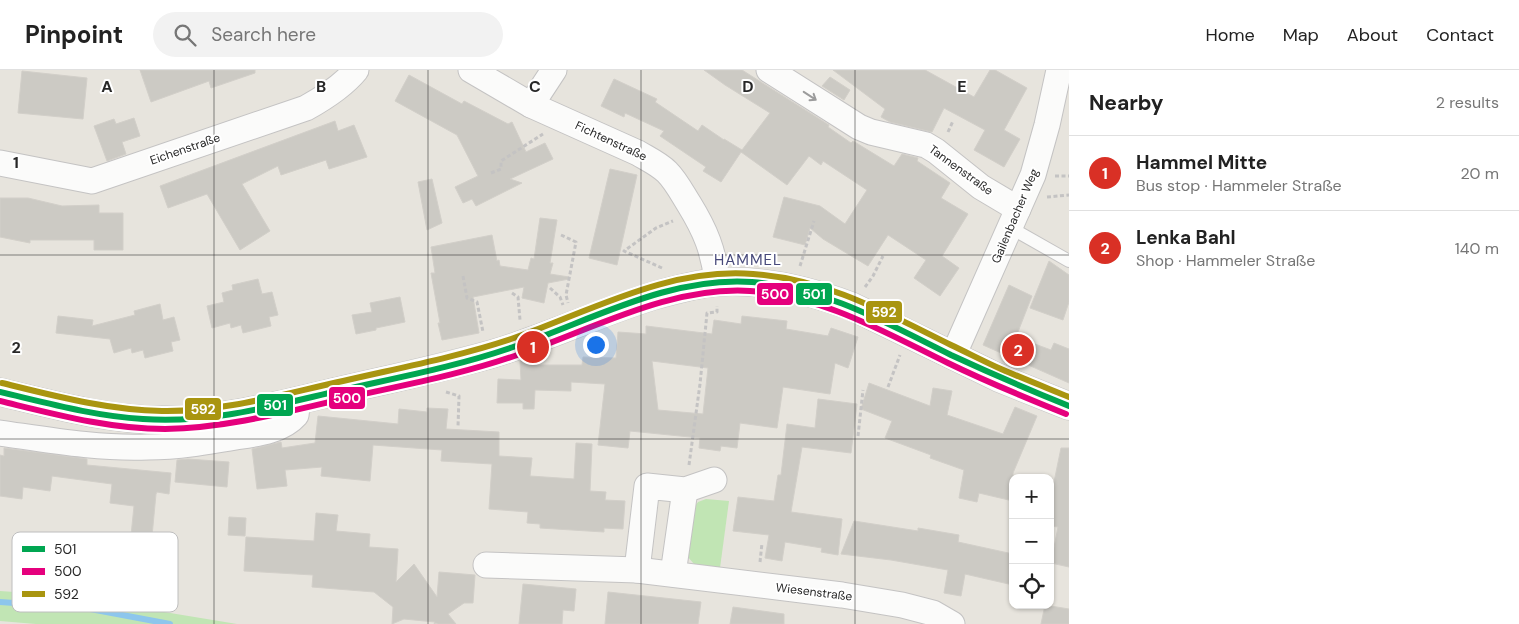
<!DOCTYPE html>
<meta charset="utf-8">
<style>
:root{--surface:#fff;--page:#f2f2f2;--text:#222;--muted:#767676;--line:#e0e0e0;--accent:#d93025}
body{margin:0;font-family:"DM Sans",sans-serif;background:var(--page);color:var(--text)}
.controls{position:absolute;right:15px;bottom:15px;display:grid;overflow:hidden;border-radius:10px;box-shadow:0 1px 4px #0004}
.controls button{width:45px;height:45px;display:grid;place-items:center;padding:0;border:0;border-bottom:1px solid var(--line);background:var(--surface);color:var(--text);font:25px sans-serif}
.you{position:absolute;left:595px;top:274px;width:18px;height:18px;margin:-12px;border:4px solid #fff;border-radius:50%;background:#1a73e8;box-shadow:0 0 0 8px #1a73e833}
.badge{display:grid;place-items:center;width:32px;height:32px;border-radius:50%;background:var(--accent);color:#fff;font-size:16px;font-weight:700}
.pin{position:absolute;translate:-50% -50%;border:2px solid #fff;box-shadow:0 1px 5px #0006}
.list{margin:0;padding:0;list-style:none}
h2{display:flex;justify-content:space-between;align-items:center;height:65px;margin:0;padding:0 20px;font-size:21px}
h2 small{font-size:16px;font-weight:400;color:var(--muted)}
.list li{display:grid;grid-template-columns:32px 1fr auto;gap:15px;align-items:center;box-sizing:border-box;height:75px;padding:0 20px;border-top:1px solid var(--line)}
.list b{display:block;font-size:19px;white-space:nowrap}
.list p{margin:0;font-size:16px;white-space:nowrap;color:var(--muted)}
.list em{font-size:16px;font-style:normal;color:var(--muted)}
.icon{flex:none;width:28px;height:28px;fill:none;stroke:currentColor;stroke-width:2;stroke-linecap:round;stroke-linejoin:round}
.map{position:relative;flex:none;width:1069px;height:554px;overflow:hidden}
header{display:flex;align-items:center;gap:30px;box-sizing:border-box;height:70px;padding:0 25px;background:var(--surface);border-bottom:1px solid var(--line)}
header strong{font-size:24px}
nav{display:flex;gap:28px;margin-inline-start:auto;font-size:18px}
.search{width:350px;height:45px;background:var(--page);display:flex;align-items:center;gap:12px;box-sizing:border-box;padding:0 18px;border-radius:28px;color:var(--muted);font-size:19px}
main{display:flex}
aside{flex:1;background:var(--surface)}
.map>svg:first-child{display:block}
</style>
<header>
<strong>Pinpoint</strong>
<div class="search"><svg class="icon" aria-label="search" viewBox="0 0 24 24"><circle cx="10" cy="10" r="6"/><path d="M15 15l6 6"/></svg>Search here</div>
<nav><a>Home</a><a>Map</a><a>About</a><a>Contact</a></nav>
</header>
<main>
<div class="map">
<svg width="1069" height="554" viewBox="0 0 1069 554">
<rect width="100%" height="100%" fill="#e7e4dd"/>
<g fill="#c1e5b4">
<polygon points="706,429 729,431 720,498 694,494 688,487 693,439 698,432"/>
<polygon points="0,521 87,527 146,539 237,554 36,554 0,551"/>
</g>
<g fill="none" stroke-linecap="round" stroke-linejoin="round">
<polyline stroke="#8dc6ec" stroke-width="6" points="0,532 85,538 170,554"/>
</g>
<g fill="#cccac4" stroke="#d2cfc9" fill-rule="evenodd">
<polygon points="140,0 255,0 255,3 211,18 209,11 151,32"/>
<polygon points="704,0 742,0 829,55 828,57 851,73 853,71 894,96 902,84 918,88 917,91 950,113 941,128 968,144 942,186 959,198 940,226 914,208 926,190 888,165 868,196 823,169 810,158 805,175 773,167 784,127 820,136 845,154 867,120 823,91 821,95 809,86 787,115 741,82 721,112 703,101 706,97 660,66 664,61 625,43 624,47 601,36 614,9 657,29 655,32 698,61 702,55 724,70 724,69 742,80 770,43 725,15"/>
<polygon points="833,0 925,0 974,27 990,0 995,0 1027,18 1004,60 1020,69 1004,97 974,80 985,60 944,38 932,62 890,52 881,47 885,39"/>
<polygon points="22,1 87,8 83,49 18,43"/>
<polygon points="409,5 462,34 464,31 508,54 512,52 526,82 545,73 553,89 510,109 522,113 476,136 472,129 463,133 455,117 478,106 457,65 395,31"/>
<polygon points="830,7 850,20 844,30 822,16"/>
<polygon points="134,48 140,66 122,72 126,84 107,91 94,56 114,49 116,54"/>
<polygon points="335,51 338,61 354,55 367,87 329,99 326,90 281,105 278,96 242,114 270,161 240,180 207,124 168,138 160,116"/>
<polygon points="610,99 637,105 617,195 589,188"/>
<polygon points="432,109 442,153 427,160 418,112"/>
<polygon points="0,128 28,128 62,136 99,135 99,143 123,143 123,180 94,180 94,170 30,170 30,173 0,167"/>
<polygon points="540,148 557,150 550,193 553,193 550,204 569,207 569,209 548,213 544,233 522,228 524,217 473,227 479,263 442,270 438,253 440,253 431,203 435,203 431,177 492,165 497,191 499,190 500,196 528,200 531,188 534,189"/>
<polygon points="1049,191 1069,205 1069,232 1063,250 1030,238"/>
<polygon points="258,209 262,224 272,222 278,245 269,247 271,256 243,263 241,255 231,258 230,253 212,258 207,236 224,232 222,223 233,220 232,215"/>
<polygon points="1009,215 1032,226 1016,267 1051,280 1054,273 1069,279 1069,313 983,275"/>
<polygon points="400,227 405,252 376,258 376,260 356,264 352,245 372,242 370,233"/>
<polygon points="160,234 163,250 174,247 180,270 171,272 173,281 145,288 143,280 132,283 131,278 114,283 110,269 56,263 58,246 93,250 92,256 135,245 134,241"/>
<path d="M742 246 787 251 786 259 828 266 831 258 858 267 848 298 835 293 830 324 783 317 777 358 740 353 737 378 721 376 720 381 699 378 700 368 630 361 628 378 598 375 605 314 571 312V321L535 320 534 339H523V333H497L498 309 521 310 520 291 537 286V295H582L583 287 616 288 618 262 646 264V256L712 264 714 250 741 254ZM652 291 708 298 703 344 658 340Z"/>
<polygon points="869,313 930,336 933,318 952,321 947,345 1003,364 1015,337 1037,346 1013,403 1013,431 979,423 977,432 959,428 964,400 930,388 931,385 885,368 892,351 861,339"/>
<polygon points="818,329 857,334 851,383 802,377 791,442 842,449 838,485 821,482 822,478 785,472 782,491 765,488 769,465 733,461 738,427 774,431 778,405 781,405 787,354 815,358"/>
<polygon points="427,338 448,339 446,359 499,362 499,386 532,388 530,406 574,409 576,373 592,374 590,421 606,422 605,430 625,431 623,459 604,458 604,462 540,458 540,454 527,453 528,442 489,439 492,394 441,391 442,380 373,375 370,411 321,406 322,397 285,400 287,416 257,419 252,379 281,372 282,378 315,373 318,346 398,354 399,339 427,342"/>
<polygon points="4,378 87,389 87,395 171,403 169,424 157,422 156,424 151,477 130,475 134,436 110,433 112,414 52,406 50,421 23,417 22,429 0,426 0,385 4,386"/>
<polygon points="1061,378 1069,378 1069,497 1051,493 1058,457 1050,456 1050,411 1054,412"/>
<polygon points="188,389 229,392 227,417 175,412 177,390"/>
<polygon points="316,443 338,445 336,461 370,464 369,477 398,479 396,512 414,494 437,527 439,502 475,505 473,533 464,533 448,544 456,554 438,554 436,553 434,554 435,552 404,549 392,554 393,537 374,522 312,517 313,505 244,501 246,467 314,471"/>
<polygon points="229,447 246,448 245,466 228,465"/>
<polygon points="854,451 918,461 918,458 959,465 958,472 1013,484 1013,515 965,504 961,526 944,523 948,500 891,490 841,484"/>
<polygon points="523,514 576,519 574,541 563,540 562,554 519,554"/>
<polygon points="608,522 701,532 698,554 605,554"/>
<polygon points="1045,535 1069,539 1069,554 1041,554"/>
<polygon points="733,537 784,544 784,554 730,554"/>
</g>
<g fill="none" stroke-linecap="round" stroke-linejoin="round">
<defs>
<polyline id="lane" points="1011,158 1069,191"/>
<g id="street">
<path d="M471 0 531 35 638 83C648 89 659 94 667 102 676 111 682 123 689 134 705 160 714 181 717 212"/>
<polyline points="769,0 859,57 871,62 926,75 936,81 981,117 1018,139"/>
<polyline points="531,35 554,0"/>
<path d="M0 93 92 111 306 38C324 28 343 16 356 0"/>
<polyline points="953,286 1033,105 1047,55 1059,0"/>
<path d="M0 363C49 370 99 379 148 377 178 377 207 372 236 367 256 364 282 361 296 345L298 330"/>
<polyline points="486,495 637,500 842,525 902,535 933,543 952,554"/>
<polyline points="637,500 647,416 685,420 714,410"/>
<polyline points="673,504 685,420"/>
</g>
<path id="secondary" d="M0 322C54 335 108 350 164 350 225 350 283 334 342 320 392 309 442 298 492 284 547 268 598 243 653 226 674 220 696 214 718 212 763 209 808 220 851 236L999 308 1069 336"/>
</defs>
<use href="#lane" stroke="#c4c3c3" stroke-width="14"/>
<use href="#street" stroke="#c4c3c3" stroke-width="27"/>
<use href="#secondary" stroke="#c4c3c3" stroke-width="29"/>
<g stroke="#c4c3c3" stroke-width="3" stroke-dasharray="4 2.5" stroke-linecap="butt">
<polyline points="948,62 953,51"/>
<polyline points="491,103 501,99 501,91 543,64"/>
<polyline points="1055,106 1069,106"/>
<polyline points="1047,127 1069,125"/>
<polyline points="561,165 576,172 566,225 568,233"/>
<polyline points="800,196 814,151"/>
<polyline points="662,198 624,181 656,158 673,151"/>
<polyline points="463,206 467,228 477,232 483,262"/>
<polyline points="865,217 873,206 883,186"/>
<polyline points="550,218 560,227 563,235"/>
<polyline points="512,223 518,227 520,250"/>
<polyline points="888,317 900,285"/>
<polyline points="446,322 459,326 458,357"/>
<polyline points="858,366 863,320"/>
<polyline points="689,395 700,314 707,243 717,242 717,236"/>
<polyline points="760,492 762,473"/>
</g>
<use href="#lane" stroke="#fbfbfa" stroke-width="12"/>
<use href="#street" stroke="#fbfbfa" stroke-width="25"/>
<use href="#secondary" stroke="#fbfbfa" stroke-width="28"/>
<defs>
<path id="bus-1" d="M0 322C47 333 94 346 143 349 211 354 276 335 342 320 400 307 459 296 516 276 592 250 670 206 752 212 826 218 886 253 951 285 990 303 1029 320 1069 336"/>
<path id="bus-2" d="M0 331C54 344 109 359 165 359 227 358 286 342 346 328 404 315 464 304 520 284 593 259 671 216 750 221 823 226 884 262 948 293 987 312 1026 328 1066 344"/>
<path id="bus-3" d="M2 313C55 326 107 340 162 341 224 342 283 324 343 311 399 298 457 287 511 269 589 242 668 197 753 204 827 209 886 243 951 275 968 283 985 292 1001 299 1024 309 1047 318 1069 327"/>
</defs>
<use href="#bus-1" stroke="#fff" stroke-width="10"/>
<use href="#bus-2" stroke="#fff" stroke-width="10"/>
<use href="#bus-3" stroke="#fff" stroke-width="10"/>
<use href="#bus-1" stroke="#00a651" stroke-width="6"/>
<use href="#bus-2" stroke="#e5007d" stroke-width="6"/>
<use href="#bus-3" stroke="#a99510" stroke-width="6"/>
</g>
<defs><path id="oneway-shaft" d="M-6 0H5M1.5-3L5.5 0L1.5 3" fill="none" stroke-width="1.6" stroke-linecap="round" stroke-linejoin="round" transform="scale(1.25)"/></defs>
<use stroke="#9c9c9c" href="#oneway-shaft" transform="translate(810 26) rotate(33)"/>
<path fill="none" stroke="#282828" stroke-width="1" stroke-opacity="0.55" d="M214 0V554M428 0V554M641 0V554M855 0V554M0 185H1069M0 369H1069"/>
<g text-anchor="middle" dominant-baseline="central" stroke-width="4" stroke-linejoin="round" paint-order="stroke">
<g font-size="12" fill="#282828" stroke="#fff">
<text transform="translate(611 71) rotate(25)">Fichtenstraße</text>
<text transform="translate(185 79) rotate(-19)">Eichenstraße</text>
<text transform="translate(961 100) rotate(36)">Tannenstraße</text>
<text transform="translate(1015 146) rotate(-67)">Gailenbacher Weg</text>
<text transform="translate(814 522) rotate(7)">Wiesenstraße</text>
</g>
<g font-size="15" letter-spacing="1" fill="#47497a" stroke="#fff">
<text x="748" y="190">HAMMEL</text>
</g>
</g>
<rect x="12" y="462" width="166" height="80" rx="8" fill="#fff" stroke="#bebebe" stroke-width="1"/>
<rect x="22" y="476" width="23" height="6" fill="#00a651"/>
<rect x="22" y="498" width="23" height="7" fill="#e5007d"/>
<rect x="22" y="521" width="23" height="6" fill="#a99510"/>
<g font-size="14" fill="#282828">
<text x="54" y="484">501</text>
<text x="54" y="506">500</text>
<text x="54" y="529">592</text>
</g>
<g font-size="16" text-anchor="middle" font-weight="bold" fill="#282828" stroke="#fff" stroke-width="4" stroke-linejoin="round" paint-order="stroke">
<text x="107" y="22">A</text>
<text x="321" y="22">B</text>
<text x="535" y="22">C</text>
<text x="748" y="22">D</text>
<text x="962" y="22">E</text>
<text x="16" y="98">1</text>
<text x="16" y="283">2</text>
</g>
<g stroke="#fff" stroke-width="2">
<rect x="756" y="212" width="38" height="24" rx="5" fill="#e5007d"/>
<rect x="795" y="212" width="38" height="24" rx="5" fill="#00a651"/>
<rect x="865" y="230" width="38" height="24" rx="5" fill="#a99510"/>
<rect x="328" y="316" width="38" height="24" rx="5" fill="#e5007d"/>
<rect x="256" y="323" width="38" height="24" rx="5" fill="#00a651"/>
<rect x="184" y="327" width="38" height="24" rx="5" fill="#a99510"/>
</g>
<g font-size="14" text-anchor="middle" font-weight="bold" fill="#fff">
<text x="775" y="229">500</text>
<text x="814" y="229">501</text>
<text x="884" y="247">592</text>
<text x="347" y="333">500</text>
<text x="275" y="340">501</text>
<text x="203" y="344">592</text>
</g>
</svg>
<div class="controls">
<button>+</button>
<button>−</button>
<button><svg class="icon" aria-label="locate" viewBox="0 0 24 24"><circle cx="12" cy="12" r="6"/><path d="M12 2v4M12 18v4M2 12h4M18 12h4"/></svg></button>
</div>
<div class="you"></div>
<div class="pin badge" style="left:533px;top:277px">1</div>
<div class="pin badge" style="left:1018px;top:280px">2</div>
</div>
<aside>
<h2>Nearby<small>2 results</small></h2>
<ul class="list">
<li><span class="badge">1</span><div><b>Hammel Mitte</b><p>Bus stop · Hammeler Straße</p></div><em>20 m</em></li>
<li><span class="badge">2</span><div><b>Lenka Bahl</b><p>Shop · Hammeler Straße</p></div><em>140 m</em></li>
</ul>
</aside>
</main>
